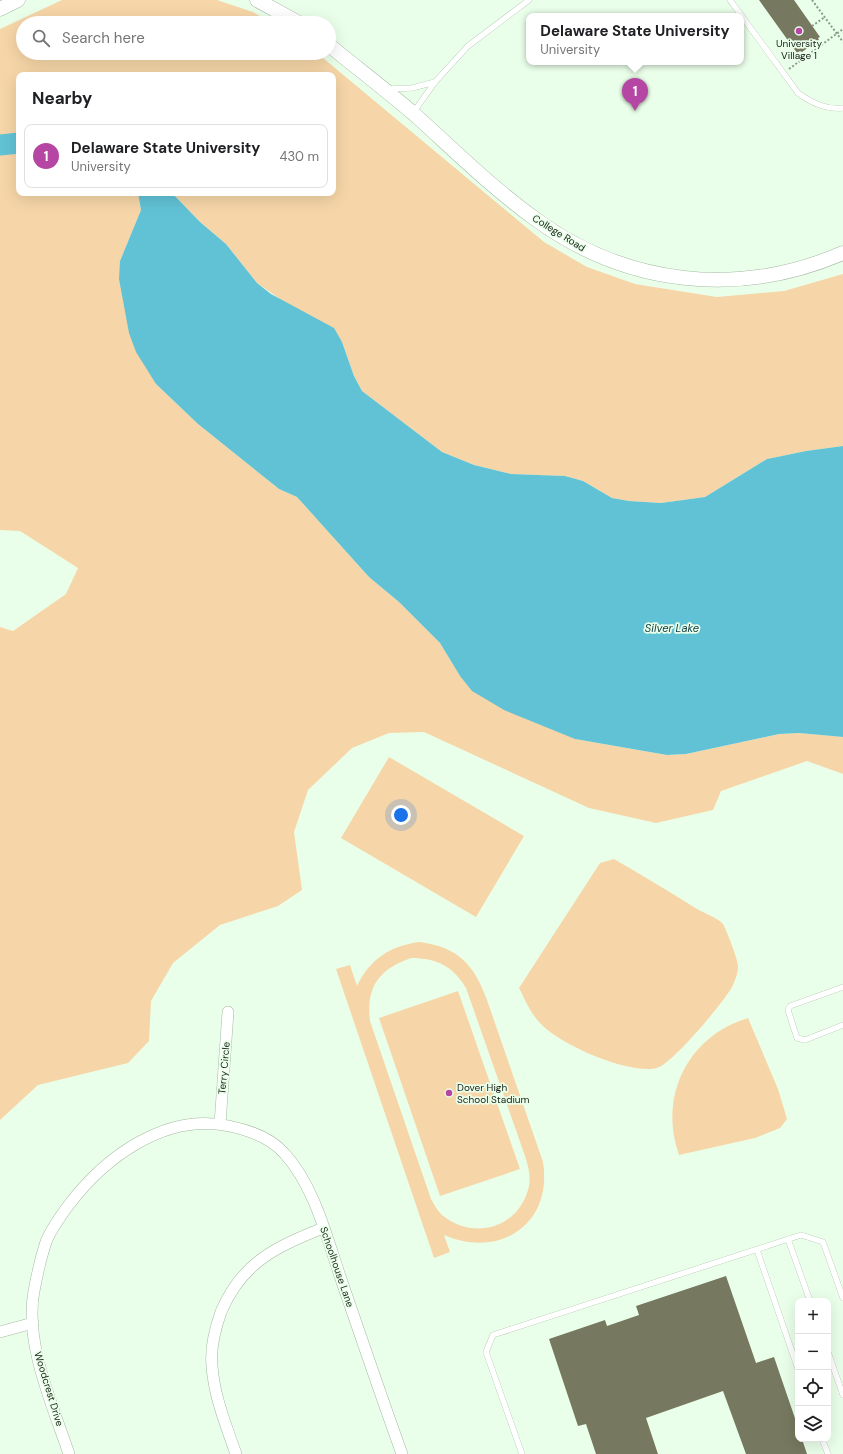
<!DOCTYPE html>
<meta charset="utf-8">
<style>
:root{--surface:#fff;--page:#f2f2f2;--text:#202124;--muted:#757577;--line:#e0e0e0;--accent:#b646a3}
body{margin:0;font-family:"DM Sans",sans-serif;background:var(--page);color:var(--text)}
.controls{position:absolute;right:12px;bottom:12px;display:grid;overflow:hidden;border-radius:8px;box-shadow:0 4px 16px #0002}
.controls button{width:36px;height:36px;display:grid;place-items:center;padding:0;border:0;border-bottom:1px solid var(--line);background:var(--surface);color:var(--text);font:20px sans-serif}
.you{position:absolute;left:401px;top:815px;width:14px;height:14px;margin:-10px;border:3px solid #fff;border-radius:50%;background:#1a73e8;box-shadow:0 0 0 6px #1a73e833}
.badge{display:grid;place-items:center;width:26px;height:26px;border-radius:50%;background:var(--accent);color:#fff;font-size:13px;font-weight:700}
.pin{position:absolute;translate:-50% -33px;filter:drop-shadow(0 1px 2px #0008)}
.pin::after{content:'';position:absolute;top:21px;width:14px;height:12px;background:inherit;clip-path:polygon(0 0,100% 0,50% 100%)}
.popup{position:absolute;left:526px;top:13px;width:218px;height:52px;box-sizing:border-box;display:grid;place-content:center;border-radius:8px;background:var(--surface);filter:drop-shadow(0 1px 3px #0005);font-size:13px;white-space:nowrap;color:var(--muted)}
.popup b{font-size:15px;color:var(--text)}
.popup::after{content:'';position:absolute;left:50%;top:100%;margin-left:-8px;border:8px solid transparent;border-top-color:var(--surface)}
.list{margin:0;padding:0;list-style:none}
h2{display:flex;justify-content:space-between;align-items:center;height:52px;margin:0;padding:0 16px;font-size:17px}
h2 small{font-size:13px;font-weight:400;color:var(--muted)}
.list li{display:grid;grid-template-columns:26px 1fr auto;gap:12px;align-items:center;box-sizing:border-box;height:64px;margin:0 8px 8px;padding:0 8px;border:1px solid var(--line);border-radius:8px}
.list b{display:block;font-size:15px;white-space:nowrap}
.list p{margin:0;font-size:13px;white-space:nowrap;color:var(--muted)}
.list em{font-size:13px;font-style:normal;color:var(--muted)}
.icon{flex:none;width:22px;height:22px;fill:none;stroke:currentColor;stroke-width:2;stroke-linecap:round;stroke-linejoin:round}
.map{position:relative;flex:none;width:843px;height:1454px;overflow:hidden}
.search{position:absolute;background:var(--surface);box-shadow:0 4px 16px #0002;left:16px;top:16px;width:320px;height:44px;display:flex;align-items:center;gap:10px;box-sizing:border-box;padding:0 14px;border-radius:22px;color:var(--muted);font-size:15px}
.panel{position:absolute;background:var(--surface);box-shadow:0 4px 16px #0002;left:16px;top:72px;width:320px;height:124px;border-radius:8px}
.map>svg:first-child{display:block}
</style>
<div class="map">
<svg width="843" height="1454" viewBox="0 0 843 1454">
<rect width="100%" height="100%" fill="#eaffe9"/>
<g fill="#f6d6a8" fill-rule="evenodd">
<polygon points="62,0 217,0 253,12 271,23 23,23 23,53 317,53 544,242 587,267 635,284 717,297 784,291 843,274 843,446 806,451 767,459 705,497 661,503 629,501 612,498 583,481 565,476 511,474 474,465 442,452 362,391 354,376 342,342 257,283 226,244 200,222 172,193 333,193 333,75 19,75 19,193 138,193 141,210 120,261 156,384 198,424 279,489 297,497 369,577 399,602 440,643 460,676 575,739 667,755 686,754 779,734 799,733 843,737 843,774 807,761 721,791 713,810 656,823 589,808 424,732 389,733 352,748 308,790 294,832 302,890 278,906 220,925 173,963 151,1001 149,1041 128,1063 38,1085 0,1120 0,627 13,631 66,594 78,568 20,531 0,530 0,29"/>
<polygon points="389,757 524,836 476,917 341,838"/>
<path d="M614 859C642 875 670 892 697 909 704 913 718 918 723 924 726 929 739 962 738 967 738 973 735 981 732 987 724 1002 672 1064 657 1068 628 1075 558 1044 539 1022 530 1012 525 1000 519 988L600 863Z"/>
<path d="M419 942C458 947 474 964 487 1000L543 1162C553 1225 499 1259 444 1235L450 1252 434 1258 336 969 350 965 357 986C370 959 390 946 419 942ZM411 958C436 958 453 966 466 988L525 1156C528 1166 531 1175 529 1186 520 1228 473 1242 441 1214 437 1210 434 1204 431 1199L370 1021C366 987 379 969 411 958Z"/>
<polygon points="458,991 520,1169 440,1196 379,1018"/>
<path d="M748 1018 778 1089 787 1119 780 1128 755 1138 679 1155C658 1096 688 1036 748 1018Z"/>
</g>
<polygon fill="#61c2d6" points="138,193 172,193 200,222 226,244 257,283 271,294 334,328 342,342 354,376 362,391 442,452 474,465 511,474 565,476 583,481 612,498 629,501 661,503 705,497 767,459 806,451 843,446 843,737 799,733 779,734 686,754 667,755 575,739 504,710 472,691 460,676 440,643 399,602 369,577 297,497 279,489 198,424 156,384 136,352 129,333 119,279 120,261 141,210"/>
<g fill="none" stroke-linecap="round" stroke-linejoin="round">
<polyline stroke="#61c2d6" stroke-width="21" points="0,145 19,143"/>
</g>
<g fill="#76785f">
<polygon points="759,0 794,0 820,37 818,38 819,40 802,52 800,51 797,53"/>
<polygon points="726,1276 756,1363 774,1357 798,1427 798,1439 802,1439 807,1454 746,1454 723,1391 646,1418 658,1454 596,1454 586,1424 578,1426 549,1339 605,1320 607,1326 639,1315 636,1306"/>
</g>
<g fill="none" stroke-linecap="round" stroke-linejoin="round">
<defs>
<g id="service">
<path d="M730 0 798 93C812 103 826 110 843 108"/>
<polyline points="388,89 412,88 435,82"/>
<polyline points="413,113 435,82 468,46 529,0"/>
<polyline points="843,987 790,1006 788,1010 797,1038 805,1040 843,1025"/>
<polyline points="788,1239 810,1301"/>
<polyline points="757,1250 798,1369"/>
<polyline points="828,1352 843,1395"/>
<polyline points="822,1439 828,1454"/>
<polyline points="522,1454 486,1352 493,1335 801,1235 823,1242 843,1298"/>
</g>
<g id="minor">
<polyline points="220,1124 228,1012"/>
<polyline points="0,1332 33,1323"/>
<path d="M69 1454C53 1406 24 1343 34 1291 37 1275 41 1257 46 1242 51 1229 60 1217 68 1206 104 1158 165 1112 229 1126 248 1130 271 1138 284 1153 314 1185 327 1238 341 1279 361 1337 381 1396 402 1454"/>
<path d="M236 1454C226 1425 214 1396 212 1366 210 1348 215 1329 221 1312 242 1262 276 1247 323 1228"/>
</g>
<g id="tertiary">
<polyline points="257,0 299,23"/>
<polyline points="0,9 18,0"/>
<path d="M329 45C357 68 386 90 414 114 453 149 491 187 534 218 626 286 739 298 843 253"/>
</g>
</defs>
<use href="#service" stroke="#a5b9a4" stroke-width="6"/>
<use href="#minor" stroke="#a5b9a4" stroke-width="12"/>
<use href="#tertiary" stroke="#a5b9a4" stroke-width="15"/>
<g stroke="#8d9b8c" stroke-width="2" stroke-dasharray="2 2" stroke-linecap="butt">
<polyline points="812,0 843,42"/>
<polyline points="812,26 825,17"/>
<polyline points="789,69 843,29"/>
</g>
<use href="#service" stroke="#fff" stroke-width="5.5"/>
<use href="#minor" stroke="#fff" stroke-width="11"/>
<use href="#tertiary" stroke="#fff" stroke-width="14"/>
</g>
<g fill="#b646a3" stroke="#eaffe9" stroke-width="1.5">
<circle cx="799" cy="31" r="4"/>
<circle cx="449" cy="1093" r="4"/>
</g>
<g text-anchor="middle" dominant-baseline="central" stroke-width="3.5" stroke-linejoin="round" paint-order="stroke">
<g font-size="10" fill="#181f18" stroke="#eaffe9">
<text x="799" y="43">University<tspan x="799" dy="12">Village 1</tspan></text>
<text x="457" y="1087" text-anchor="start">Dover High<tspan x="457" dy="12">School Stadium</tspan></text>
</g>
<g font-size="10" fill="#181f18" stroke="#eaffe9">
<text transform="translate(559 233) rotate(32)">College Road</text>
<text transform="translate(224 1068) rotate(-85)">Terry Circle</text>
<text transform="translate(337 1267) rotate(71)">Schoolhouse Lane</text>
<text transform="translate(49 1389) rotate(73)">Woodcrest Drive</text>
</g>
<g font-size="11" font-style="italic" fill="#0c3b43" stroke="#eaffe9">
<text x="672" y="628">Silver Lake</text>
</g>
</g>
</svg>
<div class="controls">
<button>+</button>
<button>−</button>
<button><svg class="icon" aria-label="locate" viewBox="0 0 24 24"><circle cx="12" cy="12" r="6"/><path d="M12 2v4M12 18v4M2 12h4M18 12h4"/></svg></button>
<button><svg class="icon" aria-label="layers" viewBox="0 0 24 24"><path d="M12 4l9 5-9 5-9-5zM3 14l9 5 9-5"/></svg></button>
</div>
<div class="you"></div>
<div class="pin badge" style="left:635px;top:111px">1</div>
<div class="popup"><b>Delaware State University</b>University</div>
<div class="search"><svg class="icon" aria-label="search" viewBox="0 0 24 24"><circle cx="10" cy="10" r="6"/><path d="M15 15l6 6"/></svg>Search here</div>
<section class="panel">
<h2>Nearby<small></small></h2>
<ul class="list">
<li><span class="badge">1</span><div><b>Delaware State University</b><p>University</p></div><em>430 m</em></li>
</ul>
</section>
</div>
